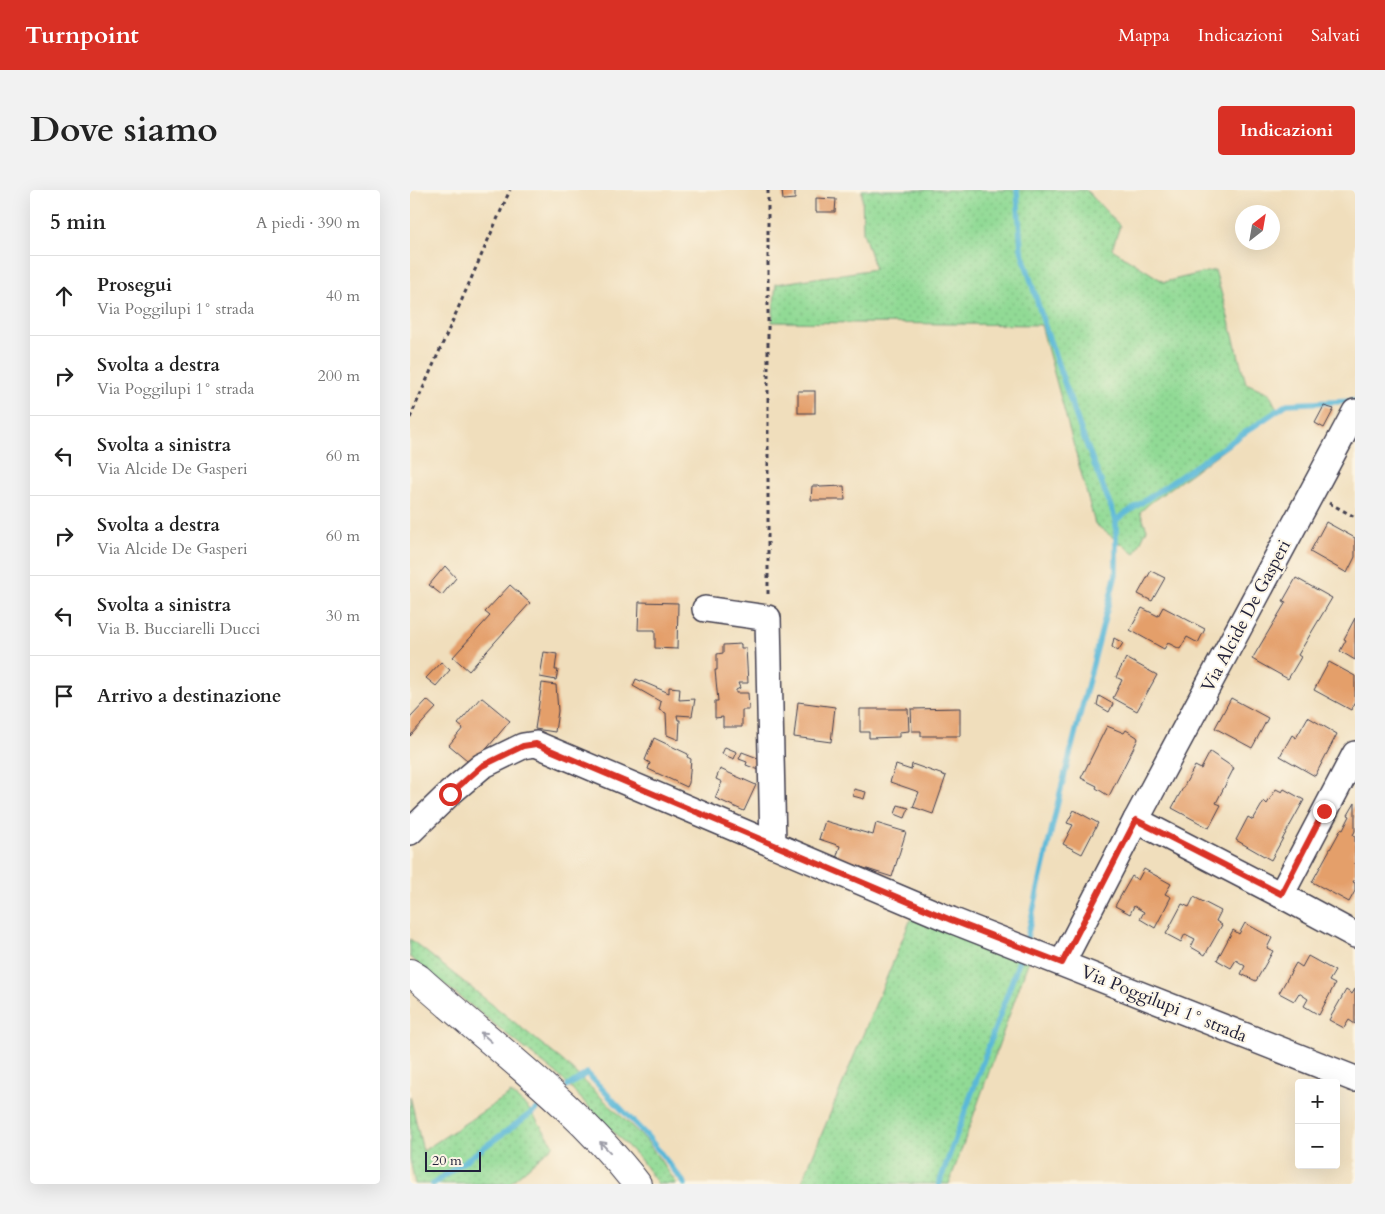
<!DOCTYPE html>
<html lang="it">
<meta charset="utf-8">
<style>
:root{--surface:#fff;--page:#f2f2f2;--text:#222;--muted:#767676;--line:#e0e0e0;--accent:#d93025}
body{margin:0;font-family:Cardo,serif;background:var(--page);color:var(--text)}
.controls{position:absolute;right:15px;bottom:15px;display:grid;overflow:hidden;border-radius:5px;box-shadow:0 5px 20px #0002}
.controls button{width:45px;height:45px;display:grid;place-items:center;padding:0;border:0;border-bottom:1px solid var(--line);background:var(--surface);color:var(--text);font:25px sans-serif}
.compass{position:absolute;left:825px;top:15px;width:45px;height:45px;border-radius:50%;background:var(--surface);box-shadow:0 5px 20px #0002;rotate:31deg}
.scale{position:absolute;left:15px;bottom:12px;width:56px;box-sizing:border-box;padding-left:5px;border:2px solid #22223b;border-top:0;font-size:14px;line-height:18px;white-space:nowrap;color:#22223b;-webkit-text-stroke:4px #fcf5e5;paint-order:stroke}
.stop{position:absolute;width:15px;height:15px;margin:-11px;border:4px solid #d93025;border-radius:50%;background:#fff}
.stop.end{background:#d93025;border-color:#fff;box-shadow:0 1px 5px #0008}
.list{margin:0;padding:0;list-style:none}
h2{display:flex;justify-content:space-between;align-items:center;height:65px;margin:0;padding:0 20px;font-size:21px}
h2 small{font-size:16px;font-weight:400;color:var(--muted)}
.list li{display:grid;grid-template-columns:32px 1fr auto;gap:15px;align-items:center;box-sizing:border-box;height:80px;padding:0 20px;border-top:1px solid var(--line)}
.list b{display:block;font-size:19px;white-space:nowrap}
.list p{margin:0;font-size:16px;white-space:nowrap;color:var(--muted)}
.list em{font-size:16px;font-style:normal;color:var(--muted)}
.icon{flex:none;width:28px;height:28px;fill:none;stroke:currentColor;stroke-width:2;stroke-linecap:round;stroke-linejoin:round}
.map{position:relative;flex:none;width:945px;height:994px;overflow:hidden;border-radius:5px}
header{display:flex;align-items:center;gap:30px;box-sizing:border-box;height:70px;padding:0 25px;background:var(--accent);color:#fff}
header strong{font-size:24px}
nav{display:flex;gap:28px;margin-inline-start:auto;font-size:18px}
.intro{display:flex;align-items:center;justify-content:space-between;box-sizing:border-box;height:120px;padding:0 30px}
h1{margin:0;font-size:35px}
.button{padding:12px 22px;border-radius:5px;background:var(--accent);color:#fff;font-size:18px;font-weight:700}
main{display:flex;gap:30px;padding:0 30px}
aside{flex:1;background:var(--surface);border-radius:5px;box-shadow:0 5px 20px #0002}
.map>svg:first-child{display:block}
</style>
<header>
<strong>Turnpoint</strong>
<nav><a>Mappa</a><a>Indicazioni</a><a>Salvati</a></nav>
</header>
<div class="intro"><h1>Dove siamo</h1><a class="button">Indicazioni</a></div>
<main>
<aside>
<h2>5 min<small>A piedi · 390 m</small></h2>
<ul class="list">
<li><svg class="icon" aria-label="ahead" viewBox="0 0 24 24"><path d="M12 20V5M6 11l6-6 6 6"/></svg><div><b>Prosegui</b><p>Via Poggilupi 1° strada</p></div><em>40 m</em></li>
<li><svg class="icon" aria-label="right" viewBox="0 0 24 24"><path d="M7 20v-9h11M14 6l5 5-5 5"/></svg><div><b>Svolta a destra</b><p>Via Poggilupi 1° strada</p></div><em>200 m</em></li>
<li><svg class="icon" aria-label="left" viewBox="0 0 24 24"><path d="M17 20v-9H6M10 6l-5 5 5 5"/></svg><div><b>Svolta a sinistra</b><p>Via Alcide De Gasperi</p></div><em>60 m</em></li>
<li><svg class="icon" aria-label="right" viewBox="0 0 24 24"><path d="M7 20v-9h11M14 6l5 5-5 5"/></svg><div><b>Svolta a destra</b><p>Via Alcide De Gasperi</p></div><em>60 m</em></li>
<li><svg class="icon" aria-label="left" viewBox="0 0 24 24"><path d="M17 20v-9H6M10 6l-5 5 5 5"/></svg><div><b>Svolta a sinistra</b><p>Via B. Bucciarelli Ducci</p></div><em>30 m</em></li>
<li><svg class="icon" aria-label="arrive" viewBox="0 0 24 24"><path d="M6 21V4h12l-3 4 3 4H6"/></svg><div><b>Arrivo a destinazione</b></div></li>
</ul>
</aside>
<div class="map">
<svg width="945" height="994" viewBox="0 0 945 994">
<defs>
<pattern id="grass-dots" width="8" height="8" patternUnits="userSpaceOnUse" patternTransform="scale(1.25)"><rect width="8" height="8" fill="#91da95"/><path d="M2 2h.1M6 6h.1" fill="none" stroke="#7dbb81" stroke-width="1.8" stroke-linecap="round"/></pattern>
</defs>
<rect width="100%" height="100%" fill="#fcf5e5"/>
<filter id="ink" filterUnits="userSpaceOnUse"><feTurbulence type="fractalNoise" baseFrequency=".02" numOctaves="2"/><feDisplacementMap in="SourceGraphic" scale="10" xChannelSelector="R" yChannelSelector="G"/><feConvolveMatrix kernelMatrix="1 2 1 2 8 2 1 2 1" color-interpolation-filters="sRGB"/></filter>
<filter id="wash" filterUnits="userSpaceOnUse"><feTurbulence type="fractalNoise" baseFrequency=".0096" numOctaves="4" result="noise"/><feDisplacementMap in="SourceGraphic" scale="20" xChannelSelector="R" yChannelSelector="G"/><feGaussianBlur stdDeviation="1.12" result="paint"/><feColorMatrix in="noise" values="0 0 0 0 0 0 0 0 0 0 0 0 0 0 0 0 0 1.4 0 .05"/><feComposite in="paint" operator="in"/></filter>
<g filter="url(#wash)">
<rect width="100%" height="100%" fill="#f0debc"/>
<g fill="url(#grass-dots)" stroke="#5a7e68">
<polygon points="452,0 676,0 710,36 702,59 754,92 805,80 836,193 859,203 868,221 740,313 730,322 737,339 725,364 685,334 631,135 362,132 366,94 465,79 453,42"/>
<polygon points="505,719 620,767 539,994 391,994"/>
<polygon points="0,749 153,871 236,950 267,994 248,994 230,969 148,885 0,767"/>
<polygon points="101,903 119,919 144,955 99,994 5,994 0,969 0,906 13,961"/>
</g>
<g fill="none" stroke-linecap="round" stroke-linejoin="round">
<g stroke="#5ab8d8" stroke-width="5.5">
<polyline points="607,0 611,59 636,140 672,243 706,330 706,384 650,603 616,752"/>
<polyline points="706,330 877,214 945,211"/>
<polyline points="158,896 177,883 238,947 275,994"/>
<polyline points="23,994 127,919"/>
<polyline points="529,994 612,763"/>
</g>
</g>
<g id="blocks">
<g fill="#e49f6a">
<polygon points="372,0 385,0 385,9 373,10"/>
<polygon points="406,8 426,9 425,22 406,22"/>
<rect x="388" y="201" width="17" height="22"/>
<polygon points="914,216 924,219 914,238 905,233"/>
<polygon points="402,296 409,296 410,297 434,296 435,310 401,310"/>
<polygon points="916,332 945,348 945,367 937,383 900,362"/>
<polygon points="35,376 46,388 32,405 19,395"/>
<polygon points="741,381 755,388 742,411 728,404"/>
<polygon points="886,388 922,408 888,465 891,467 878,489 842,469 876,412 873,411"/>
<polygon points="100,395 120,413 59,481 43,467 80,426 75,422"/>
<polygon points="229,412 268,413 267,459 245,458 245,440 228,440"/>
<polygon points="753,417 795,439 788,453 777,447 770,459 758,453 754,459 720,440 732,418 748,426"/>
<polygon points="945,428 945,470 930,461 936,450 934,449"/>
<polygon points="704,448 713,453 708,461 702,457"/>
<polygon points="331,454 331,458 336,458 338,493 328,493 330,498 326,500 326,503 338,503 339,520 332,520 332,537 313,537 313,527 305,528 305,511 308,511 305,480 307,480 307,464 313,463 313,455"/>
<polygon points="134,462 147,464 145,480 148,480 146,490 130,487"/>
<polygon points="716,468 747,485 727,521 703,508 712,490 706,487"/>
<polygon points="31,472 40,480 26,496 16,488"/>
<polygon points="919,472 945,486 945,512 941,520 904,500"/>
<polygon points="226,489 259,503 259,497 270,498 269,510 285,509 282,526 267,525 268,530 270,530 269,550 257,545 256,523 249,520 251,512 223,496"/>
<polygon points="132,493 146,495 148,521 145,542 125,539"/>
<polygon points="689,506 703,514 699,522 687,515"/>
<polygon points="71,507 100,531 63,575 39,555 53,538 48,534"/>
<polygon points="821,508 858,528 842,558 805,538"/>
<polygon points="17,510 26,518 0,546 0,528"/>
<polygon points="388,512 425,517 421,552 384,547"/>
<polygon points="550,518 550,546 511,546 511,541 502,541 501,519"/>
<polygon points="450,519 498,519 499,541 489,542 489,547 459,548 459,542 450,542"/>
<polygon points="898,527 927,544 905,586 870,566 882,545 886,548"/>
<polygon points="697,536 714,543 716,540 727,547 728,549 699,606 686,598 687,596 671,588"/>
<polygon points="244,548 278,564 277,567 281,569 279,593 277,597 238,579 240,573 235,570"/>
<polygon points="315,557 327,562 324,569 312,564"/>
<polygon points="332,562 353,570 349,580 336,575 337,572 329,569"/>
<polygon points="800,562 824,578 806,613 811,615 799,638 762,618 785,576 791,579"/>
<polygon points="502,574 536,586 523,624 503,617 509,602 480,592 486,575 501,580"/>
<polygon points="310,579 346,595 334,621 305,608 312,592 306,589"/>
<polygon points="444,599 456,602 454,609 443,606"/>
<polygon points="866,599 872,602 874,599 894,610 861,670 826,650 838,627 843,630 854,611 857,614"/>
<polygon points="945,613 945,641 943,645 945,646 945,689 943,692 945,693 945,701 939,712 902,692 931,639 933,640 940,626 938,625"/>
<polygon points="488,615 499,618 495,628 485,624"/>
<polygon points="664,620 688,633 672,664 653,654 663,635 657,633"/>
<polygon points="415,631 463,645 466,633 496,642 482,687 426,669 430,656 409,649"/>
<polygon points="734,679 761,694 755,704 761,707 745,738 730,729 734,722 724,716 720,724 705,716 722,686 728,690"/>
<polygon points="784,707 811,721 806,731 812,735 795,765 781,757 785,749 775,744 771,752 756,744 772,714 779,717"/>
<polygon points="835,733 862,748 857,758 863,761 846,791 831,784 835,776 826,770 821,778 807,770 823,740 829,744"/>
<polygon points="898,766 925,781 919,791 925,794 909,825 894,816 898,809 889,803 884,811 869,803 886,773 892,777"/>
<polygon points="945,799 945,834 939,830 934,838 919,830 936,800 942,804"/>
</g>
</g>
</g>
<g filter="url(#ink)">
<use href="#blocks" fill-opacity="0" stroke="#413e4e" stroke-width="1"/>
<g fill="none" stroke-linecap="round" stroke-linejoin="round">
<defs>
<g id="minor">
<polyline points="945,222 726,630 871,705 945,745"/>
<polyline points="295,419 358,428 363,655"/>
<polyline points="0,642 40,603 72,576 113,556 126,554 541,730 945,889"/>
<polyline points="871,705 945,564"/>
<polyline points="652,773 726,630"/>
</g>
<path id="major" d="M0 783 8 788C82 855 166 915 227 994"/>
</defs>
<use href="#minor" stroke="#413e4e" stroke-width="28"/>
<use href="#major" stroke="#413e4e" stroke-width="30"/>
<g stroke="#413e4e" stroke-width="3" stroke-dasharray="4 4" stroke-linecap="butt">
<polyline points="358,0 358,408"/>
<polyline points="0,228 100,0"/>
<polyline points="919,313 945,327"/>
</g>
<use href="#minor" stroke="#fff" stroke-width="25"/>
<use href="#major" stroke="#fff" stroke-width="28"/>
</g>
<defs><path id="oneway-shaft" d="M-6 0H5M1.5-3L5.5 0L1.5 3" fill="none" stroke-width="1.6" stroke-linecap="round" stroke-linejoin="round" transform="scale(1.25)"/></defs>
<g stroke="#9c9ca7">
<use href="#oneway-shaft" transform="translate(76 847) rotate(-139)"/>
<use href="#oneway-shaft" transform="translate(195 957) rotate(-134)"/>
</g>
</g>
<g fill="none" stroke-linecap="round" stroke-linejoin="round" filter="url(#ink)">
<polyline stroke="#d93025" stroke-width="6" points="40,604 72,576 113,556 126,554 541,730 652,773 726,630 871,704 914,621"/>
</g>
<g text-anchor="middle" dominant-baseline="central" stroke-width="4" stroke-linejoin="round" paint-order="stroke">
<g font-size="18" fill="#22223b" stroke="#fcf5e5">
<text transform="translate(836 426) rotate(-62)">Via Alcide De Gasperi</text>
<text transform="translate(754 814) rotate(22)">Via Poggilupi 1° strada</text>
</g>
</g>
</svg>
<div class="controls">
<button>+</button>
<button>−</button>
</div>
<svg class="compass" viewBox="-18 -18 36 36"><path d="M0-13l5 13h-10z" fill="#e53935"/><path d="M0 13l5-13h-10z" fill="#767676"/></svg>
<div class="scale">20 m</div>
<div class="stop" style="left:40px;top:604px"></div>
<div class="stop end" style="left:914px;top:621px"></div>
</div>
</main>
